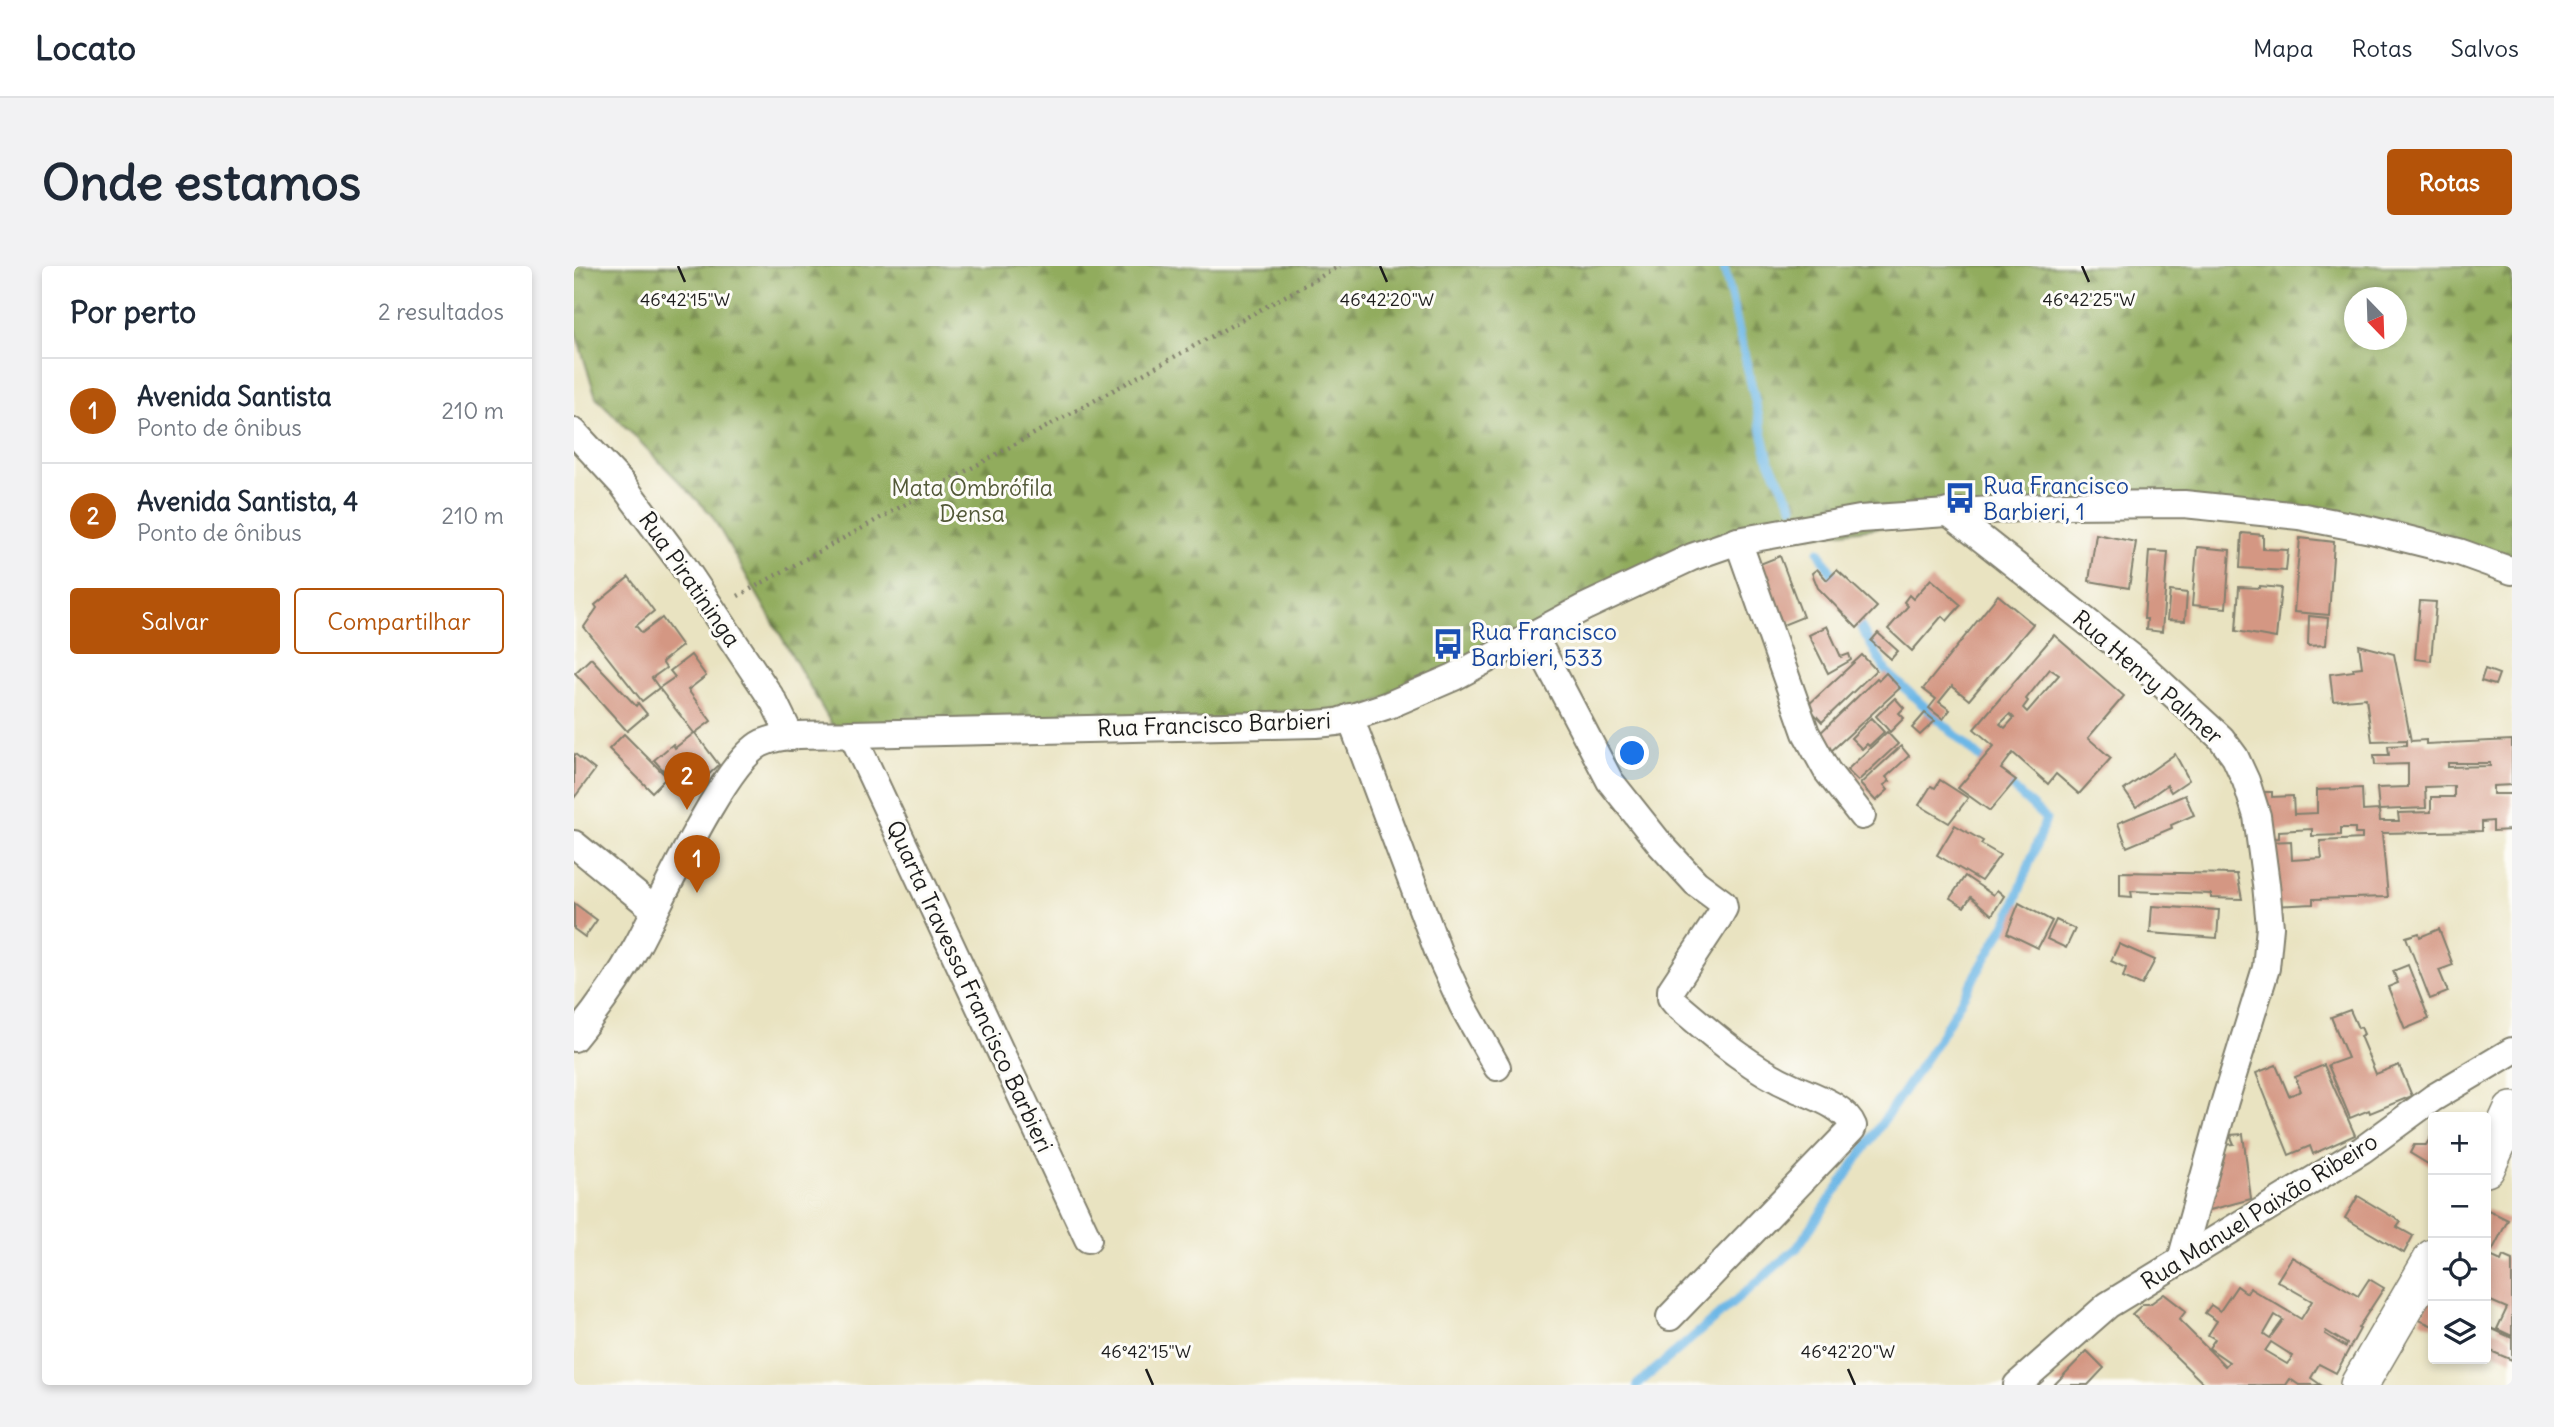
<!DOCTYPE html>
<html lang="pt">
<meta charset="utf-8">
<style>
:root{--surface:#fff;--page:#f2f2f3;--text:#1f2937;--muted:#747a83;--line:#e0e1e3;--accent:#b45309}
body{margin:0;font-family:Delius,sans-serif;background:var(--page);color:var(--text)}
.controls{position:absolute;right:21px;bottom:21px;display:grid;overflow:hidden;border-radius:7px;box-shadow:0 4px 10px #0003}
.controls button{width:63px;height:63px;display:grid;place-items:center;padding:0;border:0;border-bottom:2px solid var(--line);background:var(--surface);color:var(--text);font:35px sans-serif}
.compass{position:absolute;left:1770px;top:21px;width:63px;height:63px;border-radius:50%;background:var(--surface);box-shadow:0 4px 10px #0003;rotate:157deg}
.you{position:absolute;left:1059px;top:488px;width:24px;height:24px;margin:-18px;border:5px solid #fff;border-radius:50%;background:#1a73e8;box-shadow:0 0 0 10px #1a73e833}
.badge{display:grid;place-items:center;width:46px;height:46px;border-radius:50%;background:var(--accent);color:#fff;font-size:23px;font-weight:700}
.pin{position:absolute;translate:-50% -58px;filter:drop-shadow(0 2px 4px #0008)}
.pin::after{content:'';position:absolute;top:37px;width:24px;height:21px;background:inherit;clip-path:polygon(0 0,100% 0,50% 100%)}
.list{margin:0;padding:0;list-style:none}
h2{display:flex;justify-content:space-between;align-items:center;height:91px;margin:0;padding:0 28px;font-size:30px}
h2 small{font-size:23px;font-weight:400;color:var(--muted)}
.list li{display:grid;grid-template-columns:46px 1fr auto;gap:21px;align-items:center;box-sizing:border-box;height:105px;padding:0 28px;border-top:2px solid var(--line)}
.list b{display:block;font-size:26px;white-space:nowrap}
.list p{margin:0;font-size:23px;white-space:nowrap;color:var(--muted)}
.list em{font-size:23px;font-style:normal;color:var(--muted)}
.actions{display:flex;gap:14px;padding:21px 28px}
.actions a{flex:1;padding:16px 0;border:2px solid var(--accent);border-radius:7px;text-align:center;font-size:24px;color:var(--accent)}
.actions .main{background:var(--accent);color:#fff}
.icon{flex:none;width:38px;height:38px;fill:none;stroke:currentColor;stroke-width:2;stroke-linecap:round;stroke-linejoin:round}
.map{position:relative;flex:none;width:1938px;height:1119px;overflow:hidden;border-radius:7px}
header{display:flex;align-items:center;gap:42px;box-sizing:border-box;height:98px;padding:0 35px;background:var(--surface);border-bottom:2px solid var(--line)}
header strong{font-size:33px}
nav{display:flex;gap:38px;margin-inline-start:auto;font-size:24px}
.intro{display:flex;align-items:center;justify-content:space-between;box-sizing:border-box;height:168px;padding:0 42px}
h1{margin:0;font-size:49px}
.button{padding:18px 32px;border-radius:7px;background:var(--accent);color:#fff;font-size:24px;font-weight:700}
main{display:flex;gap:42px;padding:0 42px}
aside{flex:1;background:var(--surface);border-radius:7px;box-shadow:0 4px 10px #0003}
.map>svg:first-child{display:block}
</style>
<header>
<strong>Locato</strong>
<nav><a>Mapa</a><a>Rotas</a><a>Salvos</a></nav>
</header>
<div class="intro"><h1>Onde estamos</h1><a class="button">Rotas</a></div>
<main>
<aside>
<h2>Por perto<small>2 resultados</small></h2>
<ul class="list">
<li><span class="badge">1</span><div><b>Avenida Santista</b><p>Ponto de ônibus</p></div><em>210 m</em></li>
<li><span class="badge">2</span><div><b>Avenida Santista, 4</b><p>Ponto de ônibus</p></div><em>210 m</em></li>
</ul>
<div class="actions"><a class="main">Salvar</a><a>Compartilhar</a></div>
</aside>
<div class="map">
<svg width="1938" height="1119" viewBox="0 0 1938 1119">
<defs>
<pattern id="forest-firs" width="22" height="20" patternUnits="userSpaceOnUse" patternTransform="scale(1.75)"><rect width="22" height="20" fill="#91ac5d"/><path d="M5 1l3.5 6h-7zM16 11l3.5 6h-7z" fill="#768b4c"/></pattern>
</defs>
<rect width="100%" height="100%" fill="#fdfcf7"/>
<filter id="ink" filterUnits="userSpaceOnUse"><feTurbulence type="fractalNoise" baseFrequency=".0143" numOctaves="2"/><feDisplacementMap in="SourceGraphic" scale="14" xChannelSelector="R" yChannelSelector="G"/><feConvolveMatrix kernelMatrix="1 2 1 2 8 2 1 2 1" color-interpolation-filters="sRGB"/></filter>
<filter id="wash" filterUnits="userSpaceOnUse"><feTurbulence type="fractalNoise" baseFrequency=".00686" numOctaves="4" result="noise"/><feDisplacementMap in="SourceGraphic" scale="28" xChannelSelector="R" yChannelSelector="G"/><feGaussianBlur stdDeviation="1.57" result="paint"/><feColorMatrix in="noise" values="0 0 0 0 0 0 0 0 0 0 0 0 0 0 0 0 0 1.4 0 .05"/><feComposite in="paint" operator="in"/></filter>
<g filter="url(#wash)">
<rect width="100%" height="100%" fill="#e9e3c1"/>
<path fill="url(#forest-firs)" stroke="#56643c" stroke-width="2" fill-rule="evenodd" d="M0 0H1938V304L1796 262 1487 240 1148 280 758 456 266 473 137 248 22 131 0 61ZM1780 32H1822V74H1780Z"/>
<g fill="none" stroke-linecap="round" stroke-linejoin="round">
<g stroke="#6db7e6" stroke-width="9">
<polyline points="1150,0 1195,195 1219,240"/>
<polyline points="1245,285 1263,317"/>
<polyline points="1281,351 1312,405 1415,500"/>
<polyline points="1063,1119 1223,982 1363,776 1435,652 1472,553 1428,512"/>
</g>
</g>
<g id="blocks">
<g fill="#d49783" fill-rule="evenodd">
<polygon points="1668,267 1689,269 1689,283 1714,284 1712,305 1666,302"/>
<polygon points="1522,268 1562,276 1555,322 1515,315"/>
<polygon points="1726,272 1760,276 1755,349 1720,346"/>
<polygon points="1623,281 1656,284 1652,342 1618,339"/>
<polygon points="1575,285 1594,286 1588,366 1572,364 1573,353 1570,353"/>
<polygon points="1206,290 1229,351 1209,359 1205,349 1196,352 1176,302"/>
<polygon points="1243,303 1253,314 1263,304 1303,341 1283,362 1244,322 1238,307"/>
<polygon points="55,311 80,345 62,360 68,367 88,352 108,380 88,396 92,402 78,412 85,422 68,435 10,361 23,342 21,339"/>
<polygon points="1357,313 1387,339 1373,355 1368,350 1338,385 1314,363 1334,340 1330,336 1335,329 1339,333"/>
<polygon points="1686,320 1707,322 1702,372 1662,365 1665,321 1686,322"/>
<polygon points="1596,325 1613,327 1611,355 1593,354"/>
<polygon points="1424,329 1459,358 1395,434 1378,420 1365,436 1376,444 1369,453 1355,442 1362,433 1349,423"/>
<polygon points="1846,335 1862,336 1857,395 1841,393"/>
<polygon points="1735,350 1754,352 1752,379 1734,380"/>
<polygon points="1253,360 1267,391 1275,388 1277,394 1254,407 1235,369"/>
<polygon points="1304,367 1324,385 1317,393 1297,375"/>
<path d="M1480 369 1550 430 1514 472 1537 492 1505 528 1482 508 1474 518 1439 487 1427 503 1442 514 1416 545 1384 522 1420 480 1400 463ZM1476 403 1485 409 1453 446 1449 442 1454 435 1452 433ZM1436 448 1440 452 1431 462 1426 458Z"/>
<path d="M1785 379 1820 388 1837 475 1852 474V478L1938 474V519L1919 520V528H1938V564L1919 565V555L1908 556V565L1808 567 1814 631 1739 633V638L1700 640 1693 576 1717 575 1718 594 1748 592 1746 575 1788 573V568H1781V562H1767V569L1738 570V563L1705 565V572L1691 573 1684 526H1698V531L1719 530 1720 548 1743 547V524L1788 522 1789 545 1805 544 1806 555H1825L1824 547 1857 546V531H1880V520L1851 521 1852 542 1805 544 1803 522 1834 521V498L1801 499 1800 489H1815L1814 480 1833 479V474L1798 475 1792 432 1759 435 1756 408 1780 405 1779 402 1788 401ZM1874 497H1916V500L1874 501Z"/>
<polygon points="117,389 132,410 114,424 137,455 121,467 145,499 112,530 80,494 99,478 101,482 120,467 85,422 101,411 96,405"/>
<polygon points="1288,389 1302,404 1248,456 1233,440"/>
<polygon points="17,392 62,440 64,437 73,448 53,465 1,407"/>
<polygon points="1911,403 1925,408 1921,419 1907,415"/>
<polygon points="1312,407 1326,422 1255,487 1241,472 1303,412 1305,414"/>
<polygon points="1321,432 1330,442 1325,447 1330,452 1316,466 1302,450"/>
<polygon points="1351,447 1361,455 1346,469 1338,462"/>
<polygon points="1297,452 1310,466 1295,480 1293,478 1288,483 1277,472"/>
<polygon points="1313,466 1324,478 1284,515 1273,504"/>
<polygon points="50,468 93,511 78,526 35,483"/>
<polygon points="1327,480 1335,490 1312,511 1316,515 1310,519 1314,524 1302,535 1286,518"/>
<polygon points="1,488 21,504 0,532 0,490"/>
<polygon points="1601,488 1615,514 1597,526 1593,519 1562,541 1550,524"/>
<polygon points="1366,514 1394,532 1375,557 1345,539 1357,520 1361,522"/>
<polygon points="1611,529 1620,549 1597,559 1598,562 1553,581 1544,557"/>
<polygon points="1381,559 1409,575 1407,578 1426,589 1407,615 1363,589"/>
<polygon points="1546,606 1663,608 1668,633 1637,632 1637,628 1557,625 1558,631 1546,630"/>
<polygon points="1391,610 1419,629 1423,624 1430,630 1418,649 1397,631 1390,641 1376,632"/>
<polygon points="0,637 23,654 11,671 0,663"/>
<polygon points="1445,637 1478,655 1464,682 1433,667"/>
<polygon points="1578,640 1645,644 1643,672 1576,667"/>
<polygon points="1482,654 1501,663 1492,682 1473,673"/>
<polygon points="1865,663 1879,699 1865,704 1874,726 1856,733 1832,671 1845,667 1846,671"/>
<polygon points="1545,678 1581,694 1568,719 1549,711 1552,702 1537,695"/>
<polygon points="1834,699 1855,753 1831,763 1814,721 1824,717 1819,705"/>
<polygon points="1776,744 1784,762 1787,761 1790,768 1786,770 1802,808 1825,799 1838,830 1796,847 1795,844 1776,852 1754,799 1774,792 1757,751"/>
<polygon points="1702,799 1715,830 1727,825 1721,811 1750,799 1781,869 1739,888 1736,880 1715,889 1682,807"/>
<polygon points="1859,867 1859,901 1836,887 1840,879 1852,879"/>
<polygon points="1669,868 1677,933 1636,944 1632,920 1643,919 1639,886 1650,879 1660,878 1656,869"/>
<polygon points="1784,930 1827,956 1823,961 1839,970 1830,987 1771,952"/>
<polygon points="1912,943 1934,954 1918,985 1912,982"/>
<polygon points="1912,988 1927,995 1929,990 1938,994 1938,1070 1923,1063 1933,1042 1912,1033"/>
<path d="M1718 991 1784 1030 1795 1013 1810 1022 1784 1062 1786 1063 1762 1107 1745 1098 1737 1112 1747 1119H1725L1716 1113 1712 1119H1631L1558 1048 1569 1038H1576L1590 1028 1612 1045 1605 1054 1651 1100 1655 1096 1635 1082 1641 1073 1634 1069 1643 1055 1631 1047 1637 1039 1646 1045 1663 1020 1673 1027 1676 1022 1677 1023 1727 1053 1738 1035 1703 1015ZM1701 1049 1709 1054 1696 1072 1690 1068ZM1752 1065 1773 1078 1772 1081 1751 1068ZM1697 1076 1719 1090 1713 1098 1691 1085Z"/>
<polygon points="1859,1028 1859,1060 1845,1054"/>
<polygon points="1912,1060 1938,1072 1938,1094 1912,1083"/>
<polygon points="1513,1085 1530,1102 1514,1119 1480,1119"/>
</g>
</g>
</g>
<g filter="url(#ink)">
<use href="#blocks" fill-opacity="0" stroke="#82806e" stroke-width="2"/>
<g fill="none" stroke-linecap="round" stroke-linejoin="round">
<defs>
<g id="minor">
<polyline points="0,166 48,218 108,298 200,436 217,471"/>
<polyline points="1374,246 1564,396 1647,472 1661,491 1672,515 1683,550 1692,618 1696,661 1692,702 1651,835 1607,994"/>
<polyline points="1164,275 1232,467 1253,505 1288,550"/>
<path d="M959 368 1036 515 1086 578 1122 617 1149 637 1150 642 1145 651 1097 724V732L1101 737C1139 769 1175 802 1221 822 1239 830 1271 840 1279 860L1278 863 1096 1051"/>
<polyline points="776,451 865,688 889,740 923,801"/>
<polyline points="278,468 514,973"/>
<polyline points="0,578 81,644"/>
<path d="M0 772C24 743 45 713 63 680 86 638 150 495 188 477 215 465 250 470 278 468L742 458 763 456 815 439 880 411 1009 342 1118 291 1164 275 1286 253 1491 239 1610 238 1725 250 1797 264 1885 286 1938 305"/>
<polyline points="1443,1119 1534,1039 1788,884 1859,832 1938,785"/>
</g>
<g id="secondary">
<polyline points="1912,902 1938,845"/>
<polyline points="1785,1119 1859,992"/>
</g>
</defs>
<use href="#minor" stroke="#82806e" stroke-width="30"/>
<use href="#secondary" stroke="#82806e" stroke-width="40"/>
<polyline stroke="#82806e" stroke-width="4.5" stroke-dasharray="2 5" stroke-linecap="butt" points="164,330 766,0"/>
<use href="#minor" stroke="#fff" stroke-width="26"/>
<use href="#secondary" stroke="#fff" stroke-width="37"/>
</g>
</g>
<path fill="none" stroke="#1c1c1c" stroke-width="2.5" d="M104 0 111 16M806 0 813 16M1508 0 1515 16M572 1103 579 1119M1274 1103 1281 1119"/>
<defs>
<symbol id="bus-bare" viewBox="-9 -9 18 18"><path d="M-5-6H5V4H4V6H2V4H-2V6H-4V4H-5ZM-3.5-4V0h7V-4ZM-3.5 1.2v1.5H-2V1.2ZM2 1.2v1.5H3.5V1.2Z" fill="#1a4fb4" stroke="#fdfcf7" stroke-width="2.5" paint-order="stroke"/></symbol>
</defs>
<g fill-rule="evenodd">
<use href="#bus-bare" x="1364" y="210" width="44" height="44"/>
<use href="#bus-bare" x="852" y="356" width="44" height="44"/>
</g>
<g text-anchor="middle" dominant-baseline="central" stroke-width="6" stroke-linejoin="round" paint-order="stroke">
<g font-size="23" fill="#164399" stroke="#fdfcf7" text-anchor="start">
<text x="1409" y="219">Rua Francisco<tspan x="1409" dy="26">Barbieri, 1</tspan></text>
<text x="897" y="365">Rua Francisco<tspan x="897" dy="26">Barbieri, 533</tspan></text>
</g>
<g font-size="23" fill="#525837" stroke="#fdfcf7">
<text x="398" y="221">Mata Ombrófila<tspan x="398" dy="26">Densa</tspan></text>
</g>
<g font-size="23" fill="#1c1c1c" stroke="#fdfcf7">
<text transform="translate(116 313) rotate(55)">Rua Piratininga</text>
<text transform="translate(1574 411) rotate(41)">Rua Henry Palmer</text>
<text transform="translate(640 458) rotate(-2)">Rua Francisco Barbieri</text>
<text transform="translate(396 720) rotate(65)">Quarta Travessa Francisco Barbieri</text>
<text transform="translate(1685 945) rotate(-32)">Rua Manuel Paixão Ribeiro</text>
</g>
</g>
<g font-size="18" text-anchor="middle" fill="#1c1c1c" stroke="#fdfcf7" stroke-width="6" stroke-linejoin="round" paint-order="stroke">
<text x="111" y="40">46°42'15"W</text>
<text x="813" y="40">46°42'20"W</text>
<text x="1515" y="40">46°42'25"W</text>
<text x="572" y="1092">46°42'15"W</text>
<text x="1274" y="1092">46°42'20"W</text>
</g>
</svg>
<div class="controls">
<button>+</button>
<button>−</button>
<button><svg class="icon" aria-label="locate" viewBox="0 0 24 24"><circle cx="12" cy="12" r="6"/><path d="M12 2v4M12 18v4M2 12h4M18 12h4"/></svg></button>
<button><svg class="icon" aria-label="layers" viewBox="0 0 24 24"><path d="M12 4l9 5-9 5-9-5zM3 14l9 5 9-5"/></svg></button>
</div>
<svg class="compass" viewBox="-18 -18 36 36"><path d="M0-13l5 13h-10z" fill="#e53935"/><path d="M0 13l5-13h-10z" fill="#747a83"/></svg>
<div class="you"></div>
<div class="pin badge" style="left:123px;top:627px">1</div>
<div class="pin badge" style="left:113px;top:544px">2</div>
</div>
</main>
